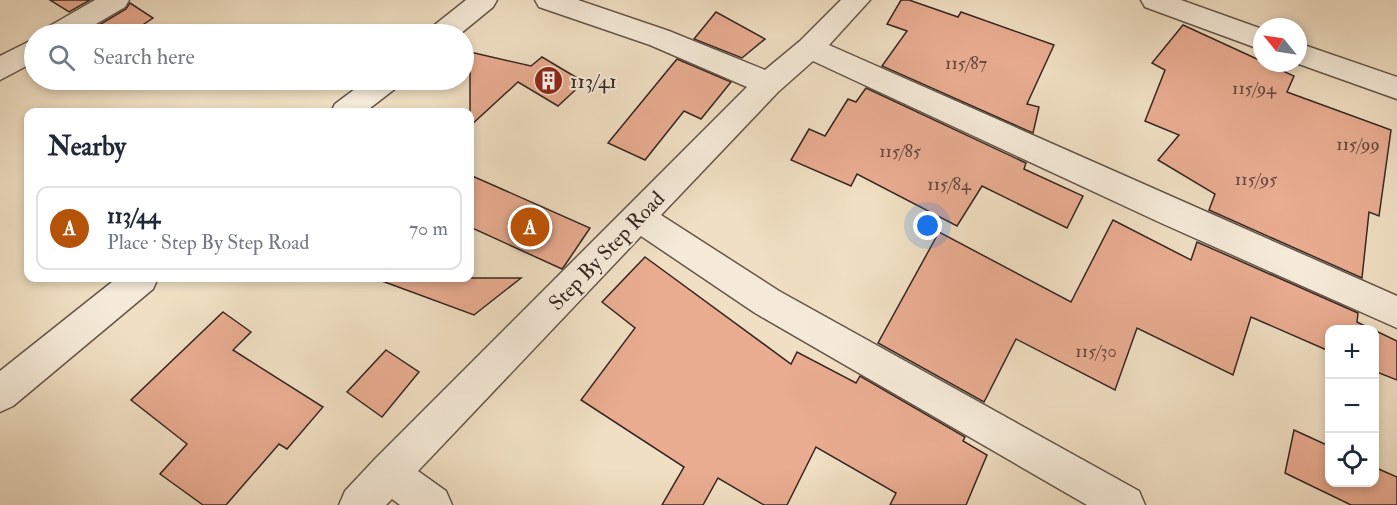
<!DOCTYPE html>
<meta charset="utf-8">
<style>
:root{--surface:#fff;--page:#f6f6f7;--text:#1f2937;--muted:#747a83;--line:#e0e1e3;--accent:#b45309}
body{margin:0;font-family:"IM FELL Double Pica",serif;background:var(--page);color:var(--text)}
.controls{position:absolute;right:18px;bottom:18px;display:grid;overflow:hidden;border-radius:12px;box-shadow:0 3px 9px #0003}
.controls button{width:54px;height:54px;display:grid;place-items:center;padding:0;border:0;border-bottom:2px solid var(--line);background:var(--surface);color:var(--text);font:30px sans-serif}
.compass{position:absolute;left:1253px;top:18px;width:54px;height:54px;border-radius:50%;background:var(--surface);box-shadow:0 3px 9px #0003;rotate:300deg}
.you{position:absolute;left:928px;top:226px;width:21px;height:21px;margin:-15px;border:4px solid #fff;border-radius:50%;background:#1a73e8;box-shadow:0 0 0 9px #1a73e833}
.badge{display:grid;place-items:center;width:39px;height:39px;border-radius:50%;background:var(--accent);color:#fff;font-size:20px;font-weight:700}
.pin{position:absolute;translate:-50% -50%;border:3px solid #fff;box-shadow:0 2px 6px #0006}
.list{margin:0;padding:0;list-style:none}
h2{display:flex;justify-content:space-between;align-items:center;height:78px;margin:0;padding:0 24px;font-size:26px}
h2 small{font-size:20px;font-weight:400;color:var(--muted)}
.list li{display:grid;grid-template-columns:39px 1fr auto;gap:18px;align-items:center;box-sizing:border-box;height:84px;margin:0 12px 12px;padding:0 12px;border:2px solid var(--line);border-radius:12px}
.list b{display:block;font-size:22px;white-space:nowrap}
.list p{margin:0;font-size:20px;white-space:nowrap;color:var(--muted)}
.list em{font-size:20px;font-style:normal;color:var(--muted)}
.icon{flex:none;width:33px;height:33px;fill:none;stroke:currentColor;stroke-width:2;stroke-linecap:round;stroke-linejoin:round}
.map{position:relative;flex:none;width:1397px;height:505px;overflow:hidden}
.search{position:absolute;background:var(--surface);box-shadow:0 3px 9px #0003;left:24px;top:24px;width:450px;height:66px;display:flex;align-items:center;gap:15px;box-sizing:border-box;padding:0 21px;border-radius:33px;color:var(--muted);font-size:22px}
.panel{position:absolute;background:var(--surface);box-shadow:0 3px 9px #0003;left:24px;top:108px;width:450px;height:174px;border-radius:12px}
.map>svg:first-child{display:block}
</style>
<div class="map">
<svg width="1397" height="505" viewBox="0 0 1397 505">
<rect width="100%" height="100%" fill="#f0dfc3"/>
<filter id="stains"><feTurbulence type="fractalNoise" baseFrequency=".00333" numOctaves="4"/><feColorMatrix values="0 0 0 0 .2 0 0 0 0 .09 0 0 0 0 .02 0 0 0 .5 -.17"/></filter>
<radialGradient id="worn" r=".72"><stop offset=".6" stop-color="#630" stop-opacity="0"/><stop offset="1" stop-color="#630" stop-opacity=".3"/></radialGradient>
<g fill="#e9ac91" stroke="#362722" stroke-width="1.5">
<polygon points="50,0 90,0 69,12"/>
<polygon points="901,0 909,0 958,17 961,12 1054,45 1027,104 1039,107 1033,133 882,66 907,31 887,24"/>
<polygon points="130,3 153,18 129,34 105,34 94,28 126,9"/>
<polygon points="716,12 765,39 742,58 694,39"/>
<polygon points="1183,25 1294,76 1287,92 1391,130 1379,216 1369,212 1362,278 1209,210 1215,194 1158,160 1179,135 1145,121 1165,70 1152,63"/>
<polygon points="470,52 531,66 542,57 584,82 558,106 518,82 470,126"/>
<polygon points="677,59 731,82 701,119 684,111 645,160 608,143"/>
<polygon points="866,88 1026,163 1024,169 1083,196 1067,228 982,186 957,226 857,174 851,186 791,160 809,129 825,136 848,99 856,102"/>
<polygon points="470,175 590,228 565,265 562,269 470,227"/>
<polygon points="1113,220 1191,260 1197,242 1358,313 1357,322 1373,330 1329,330 1329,351 1251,317 1233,375 1137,328 1115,390 1016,339 984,402 878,343 939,232 1071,302"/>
<polygon points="645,257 791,364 797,352 856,383 860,376 965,437 963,441 987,455 966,505 890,505 896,493 816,447 787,505 764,505 718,478 703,505 662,505 684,467 581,400 635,328 602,302"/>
<polygon points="383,278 521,278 474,315 382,281"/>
<polygon points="223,312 251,332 233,350 323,407 287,449 279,444 226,505 203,505 160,474 187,444 131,400"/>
<polygon points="1374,330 1397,341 1397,380 1374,371"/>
<polygon points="386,350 419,372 382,417 347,392"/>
<polygon points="1294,430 1329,446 1329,483 1374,483 1374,467 1397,477 1397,505 1351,505 1285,473"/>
</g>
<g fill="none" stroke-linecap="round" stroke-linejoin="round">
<defs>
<g id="street">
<polygon points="95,0 129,0 125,7 79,34 45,34 48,27"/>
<polygon points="466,0 497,0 493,7 460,34 429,34 432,27"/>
<polygon points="535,0 578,0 669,31 765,70 800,41 841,0 870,0 829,45 1397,296 1397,328 1161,223 813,61 778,92 661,215 779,291 1139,491 1145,505 1087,505 755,313 641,236 418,471 446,491 452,505 400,505 392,499 386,505 339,505 345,491 375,459 747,87 650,45 539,7"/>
<polygon points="1141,0 1181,0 1262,29 1262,50 1145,7"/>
<polygon points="34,39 34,62 0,80 0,56"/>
<polygon points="1298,43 1397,77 1397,99 1296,63 1298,63"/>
<polygon points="367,80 400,80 396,88 365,112 331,112 335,104"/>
<polygon points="117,278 158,278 153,289 13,406 0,412 0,371"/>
</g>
</defs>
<use href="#street" stroke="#64554a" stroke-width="3"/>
<use href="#street" fill="#f5ead8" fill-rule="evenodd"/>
</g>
<defs>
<symbol id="building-disc" viewBox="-11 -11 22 22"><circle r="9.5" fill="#8f2418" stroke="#f5ead8"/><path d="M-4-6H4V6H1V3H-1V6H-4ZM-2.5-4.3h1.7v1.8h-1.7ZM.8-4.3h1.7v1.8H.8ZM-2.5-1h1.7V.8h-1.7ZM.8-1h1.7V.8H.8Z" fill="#fff"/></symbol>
</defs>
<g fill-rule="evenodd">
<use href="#building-disc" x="532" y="64" width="33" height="33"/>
</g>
<g text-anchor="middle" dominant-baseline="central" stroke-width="4.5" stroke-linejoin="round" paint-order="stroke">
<g font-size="18" fill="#63483e">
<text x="966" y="63">115/87</text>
<text x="1254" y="88">115/94</text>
<text x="1358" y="144">115/99</text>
<text x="900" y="151">115/85</text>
<text x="1256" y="179">115/95</text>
<text x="949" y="184">115/84</text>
<text x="1096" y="351">115/30</text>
</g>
<g font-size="21" fill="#362722" stroke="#f5ead8" text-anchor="start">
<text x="570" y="81">113/41</text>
</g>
<g font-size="21" fill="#362722" stroke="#f5ead8">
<text transform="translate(607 251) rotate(-46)">Step By Step Road</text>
</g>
</g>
<rect width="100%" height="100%" filter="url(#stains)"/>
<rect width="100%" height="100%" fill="url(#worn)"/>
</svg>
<div class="controls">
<button>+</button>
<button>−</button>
<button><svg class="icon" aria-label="locate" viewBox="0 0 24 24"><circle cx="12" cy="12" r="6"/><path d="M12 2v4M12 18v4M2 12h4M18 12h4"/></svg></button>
</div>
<svg class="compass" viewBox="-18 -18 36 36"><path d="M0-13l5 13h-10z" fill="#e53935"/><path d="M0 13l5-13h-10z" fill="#747a83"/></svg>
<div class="you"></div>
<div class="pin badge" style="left:530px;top:227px">A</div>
<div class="search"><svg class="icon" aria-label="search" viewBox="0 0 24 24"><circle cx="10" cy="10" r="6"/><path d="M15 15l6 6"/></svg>Search here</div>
<section class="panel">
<h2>Nearby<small></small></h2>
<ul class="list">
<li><span class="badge">A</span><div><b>113/44</b><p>Place · Step By Step Road</p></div><em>70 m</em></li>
</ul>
</section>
</div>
